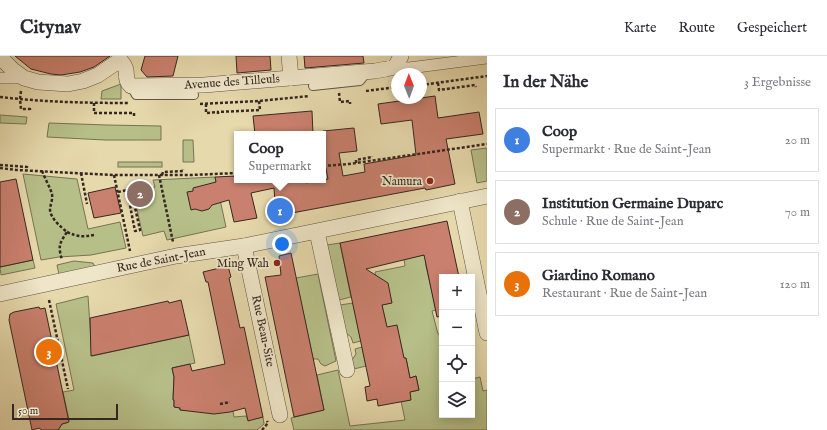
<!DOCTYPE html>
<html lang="de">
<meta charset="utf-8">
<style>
:root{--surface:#fff;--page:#f7f7f7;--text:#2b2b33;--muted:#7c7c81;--line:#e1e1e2;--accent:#0b8043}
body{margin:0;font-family:"IM FELL English",serif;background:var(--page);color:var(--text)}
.controls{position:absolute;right:12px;bottom:12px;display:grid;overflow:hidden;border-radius:0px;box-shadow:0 2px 10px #0003}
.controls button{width:36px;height:36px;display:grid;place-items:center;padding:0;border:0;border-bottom:1px solid var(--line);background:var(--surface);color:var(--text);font:20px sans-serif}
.compass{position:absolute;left:391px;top:12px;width:36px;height:36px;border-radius:50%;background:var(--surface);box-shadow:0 2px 10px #0003;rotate:359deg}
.scale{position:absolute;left:12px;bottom:10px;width:106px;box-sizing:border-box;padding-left:4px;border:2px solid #352721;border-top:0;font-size:11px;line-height:14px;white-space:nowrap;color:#352721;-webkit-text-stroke:3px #efe6c9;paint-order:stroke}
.you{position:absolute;left:282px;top:188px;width:14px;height:14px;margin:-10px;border:3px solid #fff;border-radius:50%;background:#1a73e8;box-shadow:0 0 0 6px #1a73e833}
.badge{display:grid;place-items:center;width:26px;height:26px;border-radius:50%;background:var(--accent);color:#fff;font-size:13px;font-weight:700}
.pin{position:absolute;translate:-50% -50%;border:2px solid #fff;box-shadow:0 1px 4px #0006}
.popup{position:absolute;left:234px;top:75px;width:92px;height:52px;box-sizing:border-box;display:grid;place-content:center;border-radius:0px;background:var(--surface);filter:drop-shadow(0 1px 3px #0005);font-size:13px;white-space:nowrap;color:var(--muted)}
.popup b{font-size:15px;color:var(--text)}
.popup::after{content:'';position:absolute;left:50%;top:100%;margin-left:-8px;border:8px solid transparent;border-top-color:var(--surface)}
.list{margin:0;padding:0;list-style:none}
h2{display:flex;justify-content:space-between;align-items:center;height:52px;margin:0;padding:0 16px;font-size:17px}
h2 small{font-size:13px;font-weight:400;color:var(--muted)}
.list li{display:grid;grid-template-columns:26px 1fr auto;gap:12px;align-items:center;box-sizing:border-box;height:64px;margin:0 8px 8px;padding:0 8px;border:1px solid var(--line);border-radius:0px}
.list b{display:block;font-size:15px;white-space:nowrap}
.list p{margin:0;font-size:13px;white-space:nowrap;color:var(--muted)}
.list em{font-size:13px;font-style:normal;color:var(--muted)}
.icon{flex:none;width:22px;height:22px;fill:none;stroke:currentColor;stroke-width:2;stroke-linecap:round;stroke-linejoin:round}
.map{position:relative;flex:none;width:487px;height:374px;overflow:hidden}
header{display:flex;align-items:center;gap:24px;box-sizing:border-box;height:56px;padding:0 20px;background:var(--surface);border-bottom:1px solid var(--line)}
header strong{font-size:19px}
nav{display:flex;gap:22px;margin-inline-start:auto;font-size:14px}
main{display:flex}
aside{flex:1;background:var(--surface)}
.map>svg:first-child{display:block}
</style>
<header>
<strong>Citynav</strong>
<nav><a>Karte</a><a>Route</a><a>Gespeichert</a></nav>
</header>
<main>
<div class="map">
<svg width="487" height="374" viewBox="0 0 487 374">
<rect width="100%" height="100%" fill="#e6d9ac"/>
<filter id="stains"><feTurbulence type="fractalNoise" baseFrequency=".005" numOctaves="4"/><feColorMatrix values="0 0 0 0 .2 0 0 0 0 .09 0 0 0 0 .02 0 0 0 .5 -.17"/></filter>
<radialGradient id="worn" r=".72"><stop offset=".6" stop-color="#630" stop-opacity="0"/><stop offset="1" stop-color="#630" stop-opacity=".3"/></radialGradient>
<g fill="#b7bf88" stroke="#767354">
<polygon points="121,28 121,43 101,43 102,35"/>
<polygon points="0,59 27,61 26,68 0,67"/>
<polygon points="49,67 107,69 161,70 161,84 105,84 47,81"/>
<polygon points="183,84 193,84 194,106 183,106"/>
<polygon points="487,92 487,125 477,127 471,94"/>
<rect x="118" y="106" width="44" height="5"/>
<polygon points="23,118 77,123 88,173 120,166 126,192 91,199 59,201 41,204"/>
<polygon points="215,121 226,171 167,184 164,175 143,180 133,136 155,131 153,124"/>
<polygon points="340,187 351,241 339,244 327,189"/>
<polygon points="425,198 426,210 436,254 432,255 438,278 441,278 442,285 442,311 440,312 442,322 442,359 472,359 472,323 480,321 483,335 487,334 487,374 294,374 291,362 324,354 317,319 338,314 350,370 405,364 401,345 410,336 419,334 416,320 410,322 406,302 394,305 382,249 391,247 392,246 377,228 375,216 405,210 404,203 424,199"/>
<polygon points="33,204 35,212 1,219 0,211"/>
<polygon points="74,205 93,207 95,211 59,218 57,209"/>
<polygon points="318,218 336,305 325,310 321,308 318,303 313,303 296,222"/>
<polygon points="88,240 92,300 189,279 195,307 172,312 174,321 173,343 174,344 174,351 180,352 180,354 233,355 234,361 246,360 248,364 263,361 264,368 257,374 58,374 62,368 67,367 69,364 63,336 74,334 56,248"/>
<polygon points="353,247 361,285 353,287 351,281 346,277 340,249"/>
<polygon points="362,291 366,310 354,313 352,304 356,298 355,293"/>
</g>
<g fill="#ca806e" stroke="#352721">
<polygon points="15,0 110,0 94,11 80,16 61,19 51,18 31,13"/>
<polygon points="145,0 178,0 173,20 147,21 141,14"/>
<polygon points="236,0 270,0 271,14 237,17"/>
<polygon points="304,0 363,0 364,7 305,12"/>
<polygon points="435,40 438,62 479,56 483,78 446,83 455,128 426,134 425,132 276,160 274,132 251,137 257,162 234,166 229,144 212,149 209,153 202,155 195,153 191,154 187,136 193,135 193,132 216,126 215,121 237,120 237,124 305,124 306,127 328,123 323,98 323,75 354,72 357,95 339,97 343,120 365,116 364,108 416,99 412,64 381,68 378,48"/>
<polygon points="312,55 313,78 255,78 253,60"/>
<polygon points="16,123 33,204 0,211 0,126"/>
<polygon points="115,131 121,157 94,162 88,137"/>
<polygon points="447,165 459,221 442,221 442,260 437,261 424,199 366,213 388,227 392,247 382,249 387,271 397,269 404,302 406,302 410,322 416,320 419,334 410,336 411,344 378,350 377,343 367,345 365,331 370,330 340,187"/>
<polygon points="291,197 324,354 294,361 265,221 281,219 279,200"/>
<polygon points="228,210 231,221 229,222 240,272 244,271 263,361 248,365 245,352 230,356 214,358 180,354 180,352 174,351 174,344 173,344 174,321 172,312 190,308 192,315 225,308 208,226 206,226 203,216"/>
<polygon points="181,244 189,279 91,300 90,262 168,245 169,247"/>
<polygon points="39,251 40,253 45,252 69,366 62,368 58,374 42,374 39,372 32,374 9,264 10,258 14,256"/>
</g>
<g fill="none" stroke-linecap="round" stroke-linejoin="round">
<defs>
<g id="service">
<polyline points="131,30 136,39 194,39"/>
<polyline points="313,30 360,25 367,16"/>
</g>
<g id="pedestrian">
<polyline points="395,11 409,12 487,2"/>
<polyline points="0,22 24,22"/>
</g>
<g id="minor">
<polyline points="289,0 291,22"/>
<path d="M0 1 13 14 24 22 38 26 68 28 83 25 98 19 120 4C123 7 125 10 126 14 127 20 125 25 131 30L204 29 375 15 386 13 395 11 401 0"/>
<polyline points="460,145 487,277"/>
<polyline points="317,176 347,314"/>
<polyline points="244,190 280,359"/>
<polyline points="0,238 176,200 244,190 487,140"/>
</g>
</defs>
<use href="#service" stroke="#615444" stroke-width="10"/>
<use href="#pedestrian" stroke="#615444" stroke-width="12"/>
<use href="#minor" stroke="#615444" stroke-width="16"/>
<g stroke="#352721" stroke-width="2.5" stroke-dasharray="3 2" stroke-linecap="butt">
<polyline points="438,27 439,34 475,29 476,31"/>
<polyline points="421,29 487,20"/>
<polyline points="21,35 20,43 21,53 30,53 30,56"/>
<polyline points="366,35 397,31"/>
<polyline points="339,37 340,46 350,45 350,48"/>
<path d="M0 41C43 46 86 47 129 47"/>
<polyline points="94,47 94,57 134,57 134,60"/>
<polyline points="200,48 259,45 309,40"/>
<polyline points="206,48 206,57 218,56"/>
<polyline points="218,58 218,56 260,54 259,45"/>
<polyline points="356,107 356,104 372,101 372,100"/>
<polyline points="0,109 27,111 27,109"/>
<polyline points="323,110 349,108 487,88"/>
<polyline points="0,112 16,114 114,119 191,119 237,117"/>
<path d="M42 115C45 123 50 131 52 138 53 144 50 149 50 154 51 163 61 171 67 176 59 188 58 190 62 204"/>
<polyline points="81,117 87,148"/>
<polyline points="114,119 130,195"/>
<polyline points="159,119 173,186"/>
<polyline points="162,119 163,116 183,115 183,113"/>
<polyline points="118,136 127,134 135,175 140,174 132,138 133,138"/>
<path d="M67 176C78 181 83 181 94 179"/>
<polyline points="49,244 68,333"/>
<polyline points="220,348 230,346"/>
<polyline points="262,374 268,367 267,365"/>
</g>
<use href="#service" stroke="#efe6c9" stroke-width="8"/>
<use href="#pedestrian" stroke="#efe6c9" stroke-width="11"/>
<use href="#minor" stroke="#efe6c9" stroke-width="15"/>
</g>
<g fill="#8f2418" stroke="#efe6c9" stroke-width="1.5">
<circle cx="430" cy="125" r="4"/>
<circle cx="277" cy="207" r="4"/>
</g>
<g text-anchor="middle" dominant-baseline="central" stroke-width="3.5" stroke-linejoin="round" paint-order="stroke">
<g font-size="12" fill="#352721" stroke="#efe6c9">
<text transform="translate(232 26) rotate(-4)">Avenue des Tilleuls</text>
<text transform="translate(161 204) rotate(-11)">Rue de Saint-Jean</text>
<text transform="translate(263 275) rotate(78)">Rue Beau-Site</text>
</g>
<g font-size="12" fill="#352721" stroke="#efe6c9" text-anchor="end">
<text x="422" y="125">Namura</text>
<text x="269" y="207">Ming Wah</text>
</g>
</g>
<rect width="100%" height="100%" filter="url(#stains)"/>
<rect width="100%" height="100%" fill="url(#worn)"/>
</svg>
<div class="controls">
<button>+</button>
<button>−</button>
<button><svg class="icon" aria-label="locate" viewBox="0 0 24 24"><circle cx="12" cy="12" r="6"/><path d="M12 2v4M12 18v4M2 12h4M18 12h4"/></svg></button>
<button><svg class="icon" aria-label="layers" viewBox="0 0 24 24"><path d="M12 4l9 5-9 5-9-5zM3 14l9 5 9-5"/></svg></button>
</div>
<svg class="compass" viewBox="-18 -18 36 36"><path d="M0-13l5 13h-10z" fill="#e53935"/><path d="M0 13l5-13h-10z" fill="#7c7c81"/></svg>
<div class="scale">50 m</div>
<div class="you"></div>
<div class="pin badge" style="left:280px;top:155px;background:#3f7fe0">1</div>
<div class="popup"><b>Coop</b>Supermarkt</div>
<div class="pin badge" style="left:140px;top:138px;background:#8d6e63">2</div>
<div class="pin badge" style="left:49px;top:296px;background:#e8710a">3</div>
</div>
<aside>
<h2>In der Nähe<small>3 Ergebnisse</small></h2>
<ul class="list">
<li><span class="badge" style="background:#3f7fe0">1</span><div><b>Coop</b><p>Supermarkt · Rue de Saint-Jean</p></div><em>20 m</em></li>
<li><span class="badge" style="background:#8d6e63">2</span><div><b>Institution Germaine Duparc</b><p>Schule · Rue de Saint-Jean</p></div><em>70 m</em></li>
<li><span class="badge" style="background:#e8710a">3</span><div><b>Giardino Romano</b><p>Restaurant · Rue de Saint-Jean</p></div><em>120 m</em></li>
</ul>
</aside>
</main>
